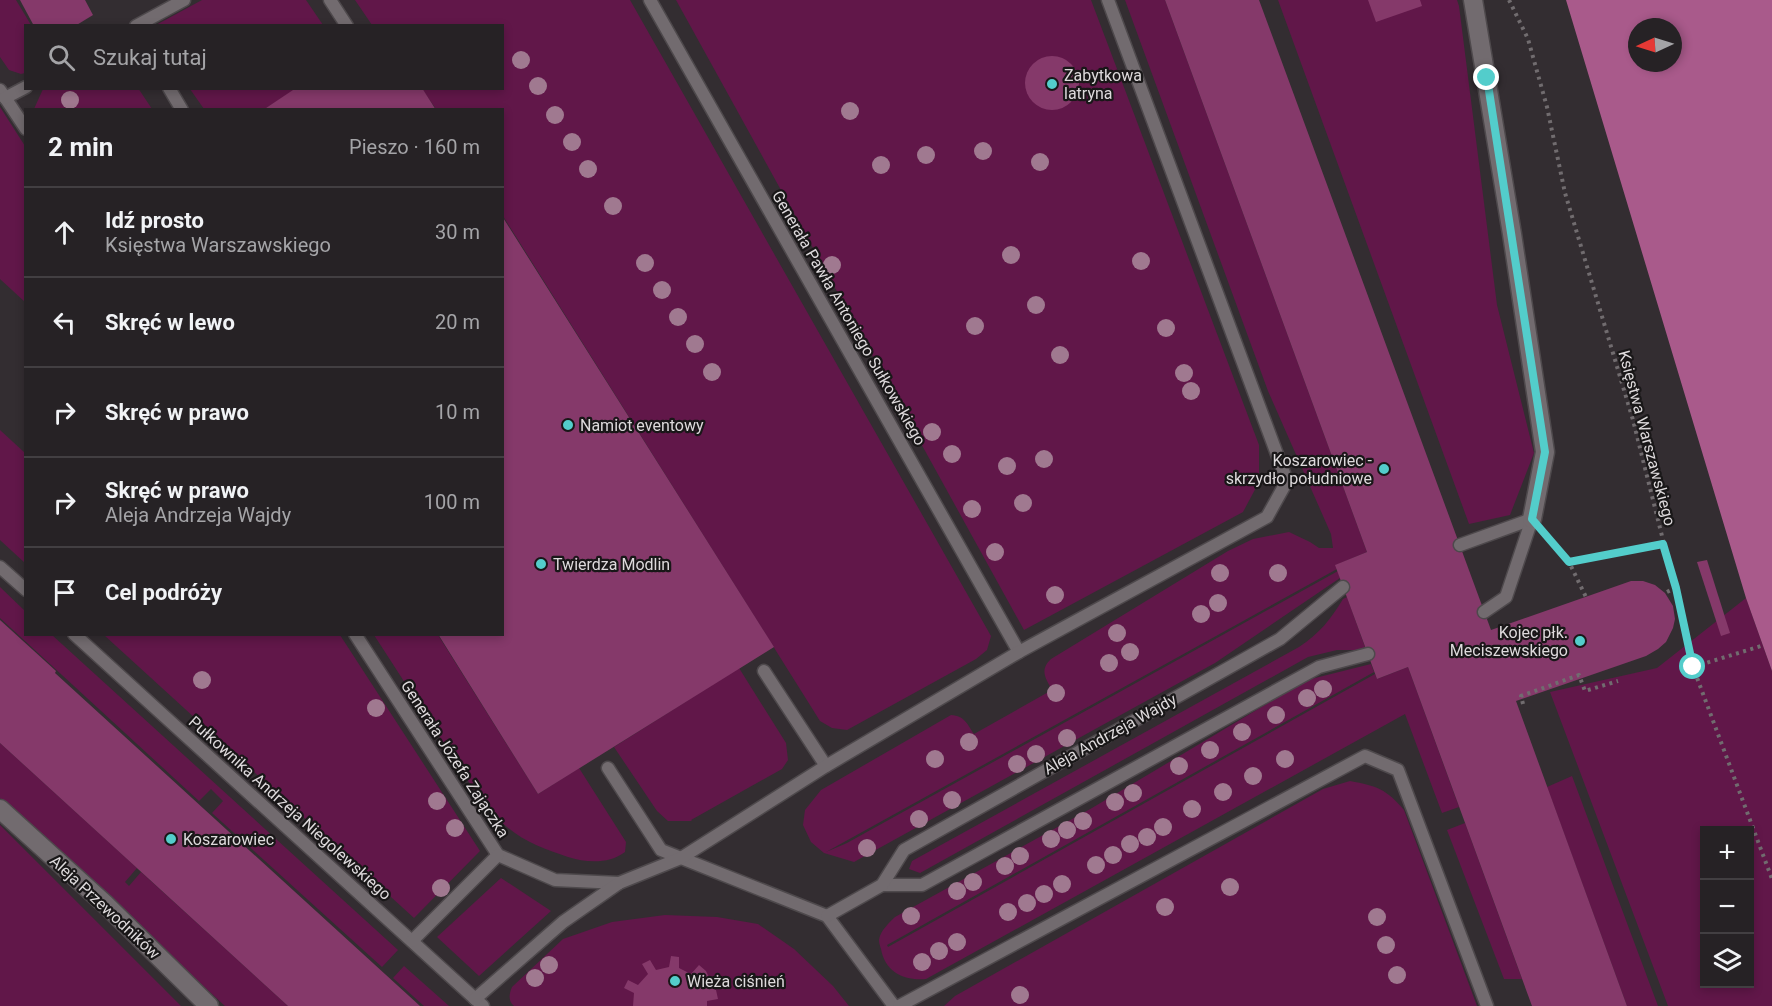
<!DOCTYPE html>
<html lang="pl">
<meta charset="utf-8">
<style>
:root{--surface:#262225;--page:#2e2a2d;--text:#f1f3f6;--muted:#a4a4a7;--line:#423f42}
body{margin:0;font-family:Roboto,sans-serif;background:var(--page);color:var(--text)}
.controls{position:absolute;right:18px;bottom:18px;display:grid;overflow:hidden;border-radius:0px;box-shadow:0 3px 9px #0003}
.controls button{width:54px;height:54px;display:grid;place-items:center;padding:0;border:0;border-bottom:2px solid var(--line);background:var(--surface);color:var(--text);font:30px sans-serif}
.compass{position:absolute;left:1628px;top:18px;width:54px;height:54px;border-radius:50%;background:var(--surface);box-shadow:0 3px 9px #0003;rotate:266deg}
.stop{position:absolute;width:18px;height:18px;margin:-14px;border:4px solid #53cdcb;border-radius:50%;background:#fff}
.stop.end{background:#53cdcb;border-color:#fff;box-shadow:0 2px 6px #0008}
.list{margin:0;padding:0;list-style:none}
h2{display:flex;justify-content:space-between;align-items:center;height:78px;margin:0;padding:0 24px;font-size:26px}
h2 small{font-size:20px;font-weight:400;color:var(--muted)}
.list li{display:grid;grid-template-columns:39px 1fr auto;gap:18px;align-items:center;box-sizing:border-box;height:90px;padding:0 24px;border-top:2px solid var(--line)}
.list b{display:block;font-size:22px;white-space:nowrap}
.list p{margin:0;font-size:20px;white-space:nowrap;color:var(--muted)}
.list em{font-size:20px;font-style:normal;color:var(--muted)}
.icon{flex:none;width:33px;height:33px;fill:none;stroke:currentColor;stroke-width:2;stroke-linecap:round;stroke-linejoin:round}
.map{position:relative;flex:none;width:1772px;height:1006px;overflow:hidden}
.search{position:absolute;background:var(--surface);box-shadow:0 3px 9px #0003;left:24px;top:24px;width:480px;height:66px;display:flex;align-items:center;gap:15px;box-sizing:border-box;padding:0 21px;border-radius:0px;color:var(--muted);font-size:22px}
.panel{position:absolute;background:var(--surface);box-shadow:0 3px 9px #0003;left:24px;top:108px;width:480px;height:528px;border-radius:0px}
.map>svg:first-child{display:block}
</style>
<div class="map">
<svg width="1772" height="1006" viewBox="0 0 1772 1006">
<rect width="100%" height="100%" fill="#332d31"/>
<g fill="#611749" fill-rule="evenodd">
<polygon points="0,0 16,0 31,25 26,26 25,73 21,74 9,70 0,57"/>
<polygon points="202,0 306,0 323,25 156,25"/>
<polygon points="355,0 630,0 991,636 987,650 976,659 847,730 832,728 820,721 503,216 502,110 436,109 422,89 502,88 502,26 372,25"/>
<polygon points="676,0 1091,0 1259,445 1259,482 1243,512 1024,630"/>
<path d="M1125 0H1165L1367 552 1336 565 1337 569 826 852 847 843 1338 571 1340 578 1215 663 854 862 824 853 811 842 803 825 805 810 821 790 951 715C965 716 967 724 974 734L1052 690C1046 679 1039 670 1051 659L1228 551 1253 539 1289 532 1310 542 1319 548H1333L1331 534 1268 391Z"/>
<polygon points="1278,0 1457,0 1459,6 1497,305 1534,453 1510,515 1469,524"/>
<polygon points="138,88 152,109 34,109 43,89"/>
<polygon points="190,89 296,89 263,110 204,109"/>
<polygon points="0,107 25,146 25,302 0,279"/>
<polygon points="0,430 25,453 25,563 0,540"/>
<polygon points="0,587 25,611 26,634 52,635 398,950 382,967 212,813 223,801 211,789 199,801 0,618"/>
<path d="M1347 597 1365 647 1360 650H1337L1308 657 920 873 909 869 912 861 1299 647C1319 634 1331 619 1343 599Z"/>
<path d="M1746 598 1772 671V1006H1668L1550 692 1657 668ZM1704 830H1750V984H1704Z"/>
<polygon points="104,635 340,635 480,851 414,918"/>
<path d="M374 635H438L538 794 579 768 626 842 625 852C609 864 587 863 568 857 547 850 524 842 507 827 484 808 462 772 446 747 422 709 398 672 374 635Z"/>
<path d="M1371 664 1374 672 887 945 888 947 1375 674 1377 679 1408 667 1459 807 1442 813 1405 714 926 979C904 981 885 972 881 949 880 946 879 943 879 940 880 931 889 923 895 917L1092 808 1307 680Z"/>
<polygon points="739,668 786,743 788,760 782,769 691,820 692,821 668,821 657,811 614,747"/>
<polygon points="0,743 137,868 125,882 129,886 141,872 288,1006 225,1006 0,798"/>
<polygon points="1572,776 1658,1006 1627,1006 1547,787"/>
<path d="M1350 781C1377 786 1386 789 1404 810L1477 1006H944L955 996 1323 789Z"/>
<polygon points="1465,823 1522,979 1504,979 1447,830"/>
<polygon points="0,825 181,1006 0,1006"/>
<polygon points="501,878 551,911 479,976 437,937"/>
<path d="M665 915 717 917 758 924 794 949 833 986 849 1006H514C508 1001 509 994 512 987L563 939 612 922Z"/>
<polygon points="404,966 449,1006 424,1006 393,978"/>
</g>
<path fill="#a95a8b" fill-rule="evenodd" d="M1566 0H1772V671L1746 598ZM1637 27H1673V63H1637Z"/>
<g fill="#85396a">
<polygon points="20,0 85,0 93,15 75,26 34,26"/>
<polygon points="1165,0 1259,0 1491,630 1631,581 1643,581 1655,585 1665,593 1673,606 1675,619 1673,628 1666,642 1658,649 1646,656 1516,701 1627,1006 1532,1006 1408,667 1377,679 1335,565 1367,552"/>
<polygon points="1368,0 1420,0 1422,6 1376,22"/>
<circle cx="1052" cy="83" r="27"/>
<polygon points="296,88 422,88 436,110 263,110"/>
<polygon points="502,216 774,647 538,794 438,634 502,634"/>
<polygon points="1707,560 1730,633 1721,636 1697,562"/>
<polygon points="0,620 56,671 55,673 420,1006 288,1006 0,743"/>
<polygon points="671,956 679,957 679,968 691,974 699,965 706,971 715,990 716,990 718,999 707,1001 707,1006 633,1006 634,993 624,988 628,980 638,985 648,974 642,964 650,960 656,970 669,967"/>
</g>
<g fill="none" stroke-linecap="round" stroke-linejoin="round">
<defs>
<g id="lane">
<polyline points="330,0 347,26"/>
<polyline points="650,0 1019,652"/>
<polyline points="136,26 184,0"/>
<polyline points="169,88 182,110"/>
<polyline points="0,90 26,129"/>
<polyline points="5,98 26,87"/>
<polyline points="1460,545 1532,519"/>
<polyline points="0,567 26,590"/>
<polyline points="1484,612 1506,597 1532,519"/>
<polyline points="74,634 483,1006"/>
<polyline points="355,634 498,855 555,880 619,883"/>
<polyline points="764,671 826,766"/>
<polyline points="608,768 661,850 827,916 894,1006"/>
<polyline points="882,885 922,885 1319,667 1368,654"/>
<polyline points="827,916 882,885 904,850 1280,639 1343,587"/>
<polyline points="412,941 498,855"/>
<polyline points="475,999 563,922 619,883 681,858 826,766 1019,652 1267,517 1287,481 1108,0"/>
<polyline points="899,1006 1365,756 1398,770 1487,1006"/>
</g>
<g id="street">
<polyline points="1473,0 1512,234 1545,452 1532,519"/>
<polyline points="0,809 105,904 209,1006"/>
</g>
</defs>
<use href="#lane" stroke="#4e494c" stroke-width="15"/>
<use href="#street" stroke="#4e494c" stroke-width="21"/>
<g stroke="#716c6f" stroke-width="4" stroke-dasharray="3 4.5" stroke-linecap="butt">
<polyline points="1509,0 1528,39 1547,107 1565,193 1633,420 1675,588 1693,667 1772,879"/>
<polyline points="1548,537 1569,562 1586,597"/>
<polyline points="1569,562 1663,544"/>
<polyline points="1667,592 1675,588"/>
<polyline points="1693,667 1761,646"/>
<polyline points="1523,704 1521,696 1579,675 1585,691 1618,681"/>
</g>
<use href="#lane" stroke="#726b6f" stroke-width="12"/>
<use href="#street" stroke="#726b6f" stroke-width="18"/>
</g>
<g fill="#a07990">
<circle cx="521" cy="60" r="9"/>
<circle cx="538" cy="86" r="9"/>
<circle cx="70" cy="100" r="9"/>
<circle cx="850" cy="111" r="9"/>
<circle cx="555" cy="115" r="9"/>
<circle cx="572" cy="142" r="9"/>
<circle cx="983" cy="151" r="9"/>
<circle cx="926" cy="155" r="9"/>
<circle cx="1040" cy="162" r="9"/>
<circle cx="881" cy="165" r="9"/>
<circle cx="588" cy="169" r="9"/>
<circle cx="613" cy="206" r="9"/>
<circle cx="1011" cy="255" r="9"/>
<circle cx="1141" cy="261" r="9"/>
<circle cx="645" cy="263" r="9"/>
<circle cx="832" cy="265" r="9"/>
<circle cx="662" cy="290" r="9"/>
<circle cx="1036" cy="305" r="9"/>
<circle cx="678" cy="317" r="9"/>
<circle cx="975" cy="326" r="9"/>
<circle cx="1166" cy="328" r="9"/>
<circle cx="695" cy="344" r="9"/>
<circle cx="1060" cy="355" r="9"/>
<circle cx="712" cy="372" r="9"/>
<circle cx="1184" cy="373" r="9"/>
<circle cx="1191" cy="391" r="9"/>
<circle cx="932" cy="432" r="9"/>
<circle cx="952" cy="454" r="9"/>
<circle cx="1044" cy="459" r="9"/>
<circle cx="1007" cy="466" r="9"/>
<circle cx="1023" cy="503" r="9"/>
<circle cx="972" cy="509" r="9"/>
<circle cx="995" cy="552" r="9"/>
<circle cx="1220" cy="573" r="9"/>
<circle cx="1278" cy="573" r="9"/>
<circle cx="1055" cy="595" r="9"/>
<circle cx="1218" cy="603" r="9"/>
<circle cx="1201" cy="614" r="9"/>
<circle cx="1117" cy="633" r="9"/>
<circle cx="1130" cy="652" r="9"/>
<circle cx="1109" cy="663" r="9"/>
<circle cx="202" cy="680" r="9"/>
<circle cx="1323" cy="689" r="9"/>
<circle cx="1056" cy="693" r="9"/>
<circle cx="1307" cy="698" r="9"/>
<circle cx="376" cy="708" r="9"/>
<circle cx="1276" cy="715" r="9"/>
<circle cx="1242" cy="732" r="9"/>
<circle cx="1067" cy="738" r="9"/>
<circle cx="969" cy="742" r="9"/>
<circle cx="1210" cy="750" r="9"/>
<circle cx="1036" cy="754" r="9"/>
<circle cx="935" cy="759" r="9"/>
<circle cx="1285" cy="759" r="9"/>
<circle cx="1017" cy="764" r="9"/>
<circle cx="1179" cy="766" r="9"/>
<circle cx="1253" cy="776" r="9"/>
<circle cx="1223" cy="792" r="9"/>
<circle cx="1133" cy="793" r="9"/>
<circle cx="952" cy="800" r="9"/>
<circle cx="437" cy="801" r="9"/>
<circle cx="1115" cy="802" r="9"/>
<circle cx="1192" cy="809" r="9"/>
<circle cx="919" cy="819" r="9"/>
<circle cx="1083" cy="821" r="9"/>
<circle cx="1163" cy="827" r="9"/>
<circle cx="455" cy="828" r="9"/>
<circle cx="1067" cy="830" r="9"/>
<circle cx="1147" cy="837" r="9"/>
<circle cx="1051" cy="839" r="9"/>
<circle cx="1130" cy="844" r="9"/>
<circle cx="867" cy="848" r="9"/>
<circle cx="1113" cy="855" r="9"/>
<circle cx="1020" cy="856" r="9"/>
<circle cx="1096" cy="865" r="9"/>
<circle cx="1005" cy="866" r="9"/>
<circle cx="973" cy="882" r="9"/>
<circle cx="1062" cy="884" r="9"/>
<circle cx="1230" cy="887" r="9"/>
<circle cx="441" cy="888" r="9"/>
<circle cx="957" cy="891" r="9"/>
<circle cx="1044" cy="894" r="9"/>
<circle cx="1027" cy="903" r="9"/>
<circle cx="1165" cy="907" r="9"/>
<circle cx="1008" cy="912" r="9"/>
<circle cx="911" cy="916" r="9"/>
<circle cx="1377" cy="917" r="9"/>
<circle cx="957" cy="942" r="9"/>
<circle cx="1386" cy="945" r="9"/>
<circle cx="939" cy="951" r="9"/>
<circle cx="922" cy="962" r="9"/>
<circle cx="549" cy="965" r="9"/>
<circle cx="1397" cy="975" r="9"/>
<circle cx="535" cy="978" r="9"/>
<circle cx="1020" cy="995" r="9"/>
</g>
<g fill="none" stroke-linecap="round" stroke-linejoin="round">
<polyline stroke="#53cdcb" stroke-width="8" points="1487,78 1545,452 1532,519 1569,562 1663,544 1676,588 1693,667"/>
</g>
<g fill="#53cdcb" stroke="#191718" stroke-width="2">
<circle cx="1052" cy="84" r="6"/>
<circle cx="568" cy="425" r="6"/>
<circle cx="1384" cy="469" r="6"/>
<circle cx="541" cy="564" r="6"/>
<circle cx="1580" cy="641" r="6"/>
<circle cx="171" cy="839" r="6"/>
<circle cx="675" cy="981" r="6"/>
</g>
<g text-anchor="middle" dominant-baseline="central" stroke-width="4.5" stroke-linejoin="round" paint-order="stroke">
<g font-size="16" fill="#dedadc" stroke="#191718" text-anchor="start">
<text x="1064" y="75">Zabytkowa<tspan x="1064" dy="18">latryna</tspan></text>
<text x="580" y="425">Namiot eventowy</text>
<text x="1372" y="460" text-anchor="end">Koszarowiec -<tspan x="1372" dy="18">skrzydło południowe</tspan></text>
<text x="553" y="564">Twierdza Modlin</text>
<text x="1568" y="632" text-anchor="end">Kojec płk.<tspan x="1568" dy="18">Meciszewskiego</tspan></text>
<text x="183" y="839">Koszarowiec</text>
<text x="687" y="981">Wieża ciśnień</text>
</g>
<g font-size="16" fill="#dedadc" stroke="#191718">
<text transform="translate(849 318) rotate(60)">Generała Pawła Antoniego Sułkowskiego</text>
<text transform="translate(1647 438) rotate(75)">Księstwa Warszawskiego</text>
<text transform="translate(1110 734) rotate(-29)">Aleja Andrzeja Wajdy</text>
<text transform="translate(455 759) rotate(57)">Generała Józefa Zajączka</text>
<text transform="translate(290 808) rotate(42)">Pułkownika Andrzeja Niegolewskiego</text>
<text transform="translate(105 907) rotate(43)">Aleja Przewodników</text>
</g>
</g>
</svg>
<div class="controls">
<button>+</button>
<button>−</button>
<button><svg class="icon" aria-label="layers" viewBox="0 0 24 24"><path d="M12 4l9 5-9 5-9-5zM3 14l9 5 9-5"/></svg></button>
</div>
<svg class="compass" viewBox="-18 -18 36 36"><path d="M0-13l5 13h-10z" fill="#e53935"/><path d="M0 13l5-13h-10z" fill="#a4a4a7"/></svg>
<div class="stop" style="left:1693px;top:667px"></div>
<div class="stop end" style="left:1487px;top:78px"></div>
<div class="search"><svg class="icon" aria-label="search" viewBox="0 0 24 24"><circle cx="10" cy="10" r="6"/><path d="M15 15l6 6"/></svg>Szukaj tutaj</div>
<section class="panel">
<h2>2 min<small>Pieszo · 160 m</small></h2>
<ul class="list">
<li><svg class="icon" aria-label="ahead" viewBox="0 0 24 24"><path d="M12 20V5M6 11l6-6 6 6"/></svg><div><b>Idź prosto</b><p>Księstwa Warszawskiego</p></div><em>30 m</em></li>
<li><svg class="icon" aria-label="left" viewBox="0 0 24 24"><path d="M17 20v-9H6M10 6l-5 5 5 5"/></svg><div><b>Skręć w lewo</b></div><em>20 m</em></li>
<li><svg class="icon" aria-label="right" viewBox="0 0 24 24"><path d="M7 20v-9h11M14 6l5 5-5 5"/></svg><div><b>Skręć w prawo</b></div><em>10 m</em></li>
<li><svg class="icon" aria-label="right" viewBox="0 0 24 24"><path d="M7 20v-9h11M14 6l5 5-5 5"/></svg><div><b>Skręć w prawo</b><p>Aleja Andrzeja Wajdy</p></div><em>100 m</em></li>
<li><svg class="icon" aria-label="arrive" viewBox="0 0 24 24"><path d="M6 21V4h12l-3 4 3 4H6"/></svg><div><b>Cel podróży</b></div></li>
</ul>
</section>
</div>
